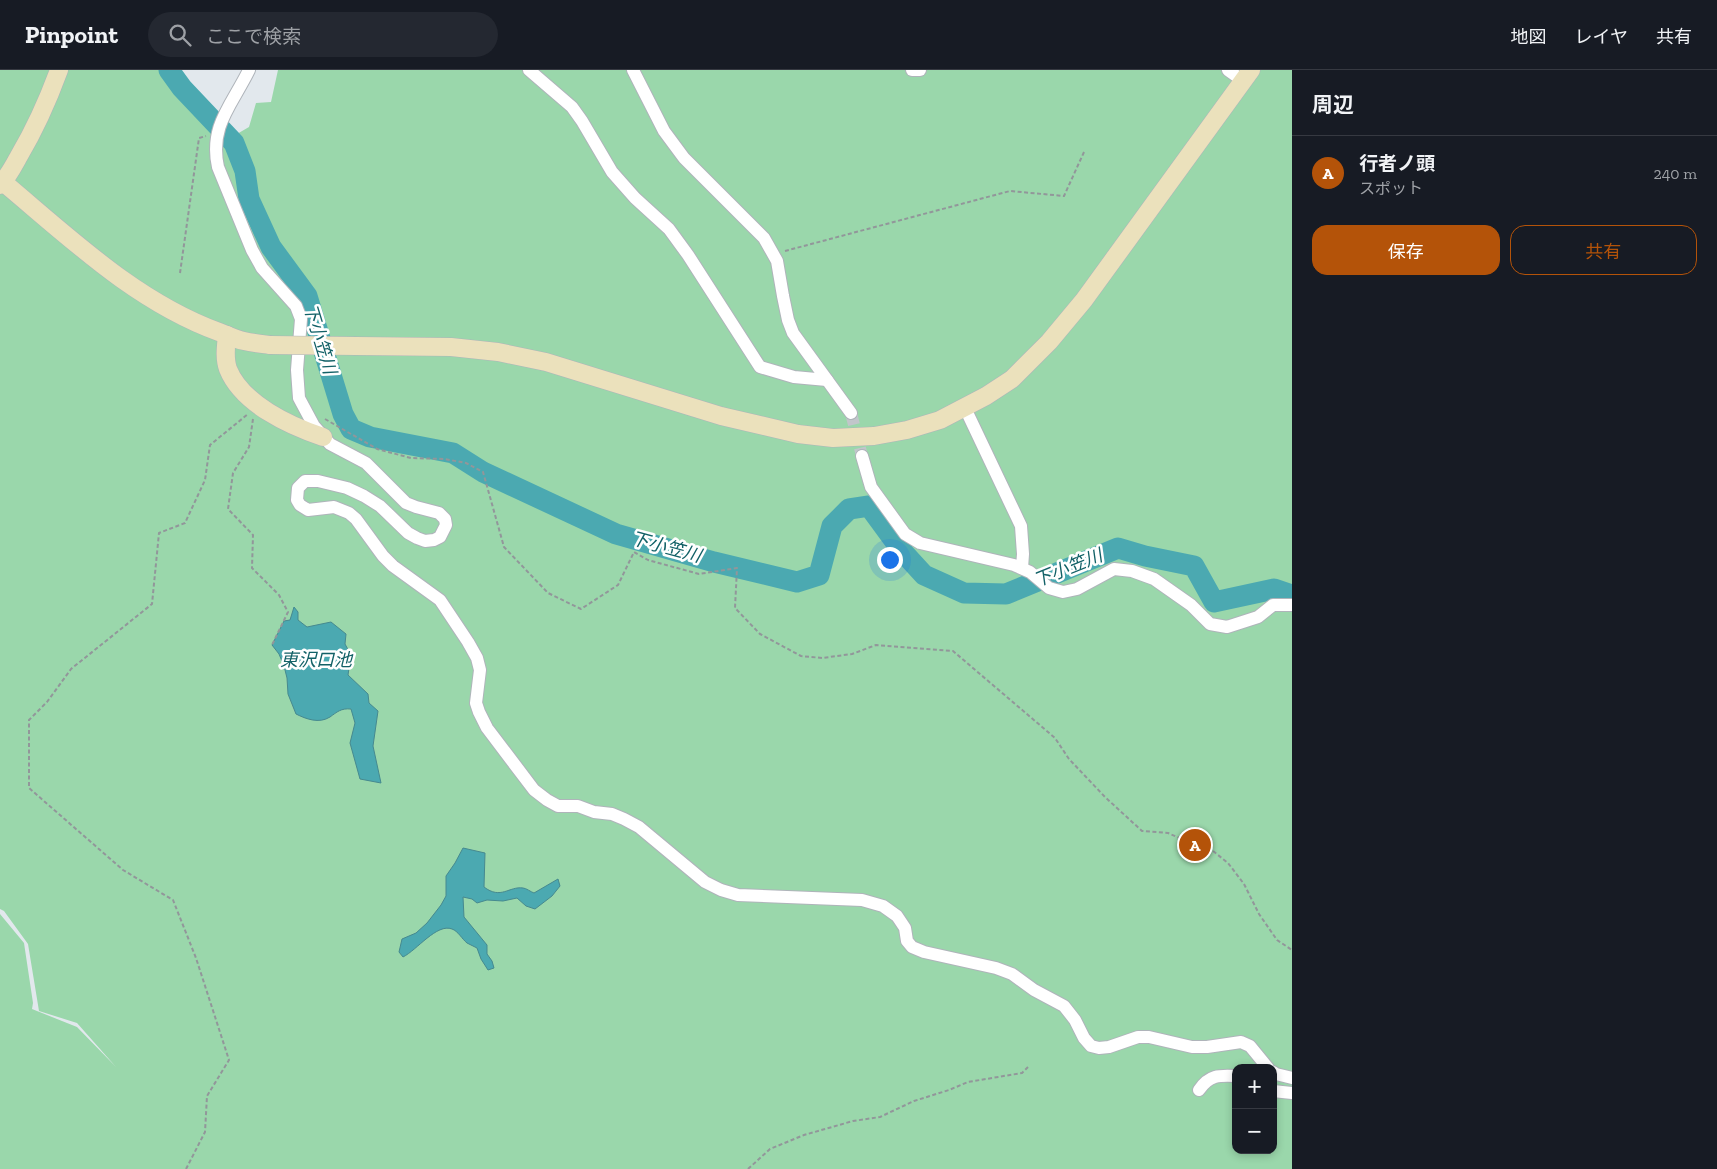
<!DOCTYPE html>
<html lang="ja">
<meta charset="utf-8">
<style>
:root{--surface:#171b24;--page:#242831;--text:#f1f3f6;--muted:#9ea1a6;--line:#363941;--accent:#b45309}
body{margin:0;font-family:"Zilla Slab","Noto Sans JP",serif;background:var(--page);color:var(--text)}
.controls{position:absolute;right:15px;bottom:15px;display:grid;overflow:hidden;border-radius:10px;box-shadow:0 2px 8px #0003}
.controls button{width:45px;height:45px;display:grid;place-items:center;padding:0;border:0;border-bottom:1px solid var(--line);background:var(--surface);color:var(--text);font:25px sans-serif}
.you{position:absolute;left:889px;top:489px;width:18px;height:18px;margin:-12px;border:4px solid #fff;border-radius:50%;background:#1a73e8;box-shadow:0 0 0 8px #1a73e833}
.badge{display:grid;place-items:center;width:32px;height:32px;border-radius:50%;background:var(--accent);color:#fff;font-size:16px;font-weight:700}
.pin{position:absolute;translate:-50% -50%;border:2px solid #fff;box-shadow:0 1px 5px #0006}
.list{margin:0;padding:0;list-style:none}
h2{display:flex;justify-content:space-between;align-items:center;height:65px;margin:0;padding:0 20px;font-size:21px}
h2 small{font-size:16px;font-weight:400;color:var(--muted)}
.list li{display:grid;grid-template-columns:32px 1fr auto;gap:15px;align-items:center;box-sizing:border-box;height:75px;padding:0 20px;border-top:1px solid var(--line)}
.list b{display:block;font-size:19px;white-space:nowrap}
.list p{margin:0;font-size:16px;white-space:nowrap;color:var(--muted)}
.list em{font-size:16px;font-style:normal;color:var(--muted)}
.actions{display:flex;gap:10px;padding:15px 20px}
.actions a{flex:1;padding:11px 0;border:1px solid var(--accent);border-radius:15px;text-align:center;font-size:18px;color:var(--accent)}
.actions .main{background:var(--accent);color:#fff}
.icon{flex:none;width:28px;height:28px;fill:none;stroke:currentColor;stroke-width:2;stroke-linecap:round;stroke-linejoin:round}
.map{position:relative;flex:none;width:1292px;height:1099px;overflow:hidden}
header{display:flex;align-items:center;gap:30px;box-sizing:border-box;height:70px;padding:0 25px;background:var(--surface);border-bottom:1px solid var(--line)}
header strong{font-size:24px}
nav{display:flex;gap:28px;margin-inline-start:auto;font-size:18px}
.search{width:350px;height:45px;background:var(--page);display:flex;align-items:center;gap:12px;box-sizing:border-box;padding:0 18px;border-radius:28px;color:var(--muted);font-size:19px}
main{display:flex}
aside{flex:1;background:var(--surface)}
.map>svg:first-child{display:block}
</style>
<header>
<strong>Pinpoint</strong>
<div class="search"><svg class="icon" aria-label="search" viewBox="0 0 24 24"><circle cx="10" cy="10" r="6"/><path d="M15 15l6 6"/></svg>ここで検索</div>
<nav><a>地図</a><a>レイヤ</a><a>共有</a></nav>
</header>
<main>
<div class="map">
<svg width="1292" height="1099" viewBox="0 0 1292 1099">
<rect width="100%" height="100%" fill="#e2e8ed"/>
<path fill="#9ad7ab" fill-rule="evenodd" d="M0 0H163V2L230 68 249 57 256 33 271 32 278 0H1292V1099H0V844L24 873 33 933 32 939 77 957 116 997 77 953 39 941 28 874 4 841 0 839ZM1236 998H1273V1080H1236Z"/>
<g fill="#4ba9b1" stroke="#46898f">
<path d="M294 537 298 542V550L307 557 331 552 346 564 345 574 351 585 348 605 368 624 369 633 378 641 373 676 381 713 360 709 350 673 355 653 351 639C341 638 337 642 330 647 319 654 306 649 296 644L288 624 287 608 284 596 279 584 272 575 284 551 290 550Z"/>
<path d="M463 778 485 783 484 817C501 830 509 816 523 818 526 818 531 822 534 823L558 809 560 816 552 826 535 839 526 836 517 828 503 831 487 830 477 833 472 829 463 827 464 847 487 875V884L492 891 494 898 488 900 481 889 477 878C474 876 470 875 467 873 462 869 458 861 452 859 437 853 417 880 403 887L399 882 402 869 416 863 427 853 441 835 446 826V806L455 793Z"/>
</g>
<g fill="none" stroke-linecap="round" stroke-linejoin="round">
<polyline stroke="#4ba9b1" stroke-width="21" points="169,0 182,18 234,73 245,101 249,129 271,177 307,226 343,344 351,359 370,367 453,383 483,402 616,464 714,492 797,512 819,505 832,456 849,439 869,436 902,481 924,505 964,523 1006,524 1118,478 1145,486 1194,496 1214,532 1274,519 1292,525"/>
<polyline stroke="#c1c6ca" stroke-width="12" stroke-dasharray="12 6" stroke-linecap="butt" points="851,343 862,386"/>
<defs>
<g id="street">
<path d="M249 0C232 35 209 56 218 97L252 180 262 198 296 236 301 249 297 300 299 328 314 356 330 374 366 393 406 433 416 437 439 443 445 449 446 455 440 467 434 470 425 471 417 468 408 463 380 436 364 426 347 418 318 411H305L298 418 297 430 300 435 308 440 334 437 349 443 356 449 383 486 393 496 440 530 468 572 477 588 480 600 476 633 479 642 487 658 534 720 547 730 558 736H578L594 742 612 744 624 749 639 757 705 812 721 820 738 825 862 830 883 836 897 846 905 858 907 871 912 877 924 882 996 898 1012 904 1034 920 1064 936 1075 950 1084 968 1091 976 1099 978 1109 977 1138 967H1149L1192 977H1207L1241 972 1250 976 1268 998"/>
<polyline points="529,0 572,37 582,51 612,102 635,128 669,159 688,185 760,297 794,307 827,310"/>
<polyline points="633,0 664,61 684,88 764,168 777,191 783,226 788,250 793,263 851,343"/>
<polyline points="912,0 920,0"/>
<polyline points="1228,0 1242,10"/>
<polyline points="965,338 1021,456 1023,484 1022,498"/>
<polyline points="862,386 871,417 905,464 920,473 1014,495 1030,502 1049,518 1063,522 1077,519 1114,499 1132,501 1154,509 1191,535 1210,554 1227,557 1258,547 1273,535 1292,535"/>
<polyline points="1273,1002 1276,1004 1292,1008"/>
<path d="M1199 1020C1209 1005 1219 1005 1236 1006"/>
<polyline points="1273,1021 1292,1023"/>
</g>
<g id="secondary">
<path d="M3 112C70 168 136 232 219 262 227 265 235 269 244 271 253 273 262 274 270 275"/>
<path d="M0 115C8 107 13 97 19 86 35 59 48 30 59 0"/>
<path d="M227 265C226 276 224 288 228 299 242 334 290 356 323 367"/>
<polyline points="356,276 451,277 498,282 546,292 721,346 798,364 833,368 874,366 907,360 940,350 986,326 1012,309 1049,272 1084,230 1251,0"/>
</g>
</defs>
<use href="#street" stroke="#afb4ba" stroke-width="14"/>
<use href="#secondary" stroke="#afb4ba" stroke-width="19"/>
<g stroke="#92969a" stroke-width="2" stroke-dasharray="4 2.5" stroke-linecap="butt">
<polyline points="785,181 1010,121 1064,126 1084,82"/>
<polyline points="180,203 199,68 206,66"/>
<polyline points="253,349 249,377 233,403 228,439 253,465 252,498 279,525 288,542 272,575"/>
<polyline points="325,349 377,379 411,388 445,389 466,393 483,402 504,477 548,523 581,539 618,515 634,482 648,490 699,504 737,498 735,538 760,564 801,586 822,588 852,584 876,575 953,581 1055,668 1069,689 1105,727 1142,761 1168,763 1184,770"/>
<polyline points="1208,777 1228,793 1244,814 1259,844 1277,870 1292,880"/>
<polyline points="186,1099 205,1062 207,1026 229,990 196,888 173,830 123,800 29,718 29,650 47,632 71,599 152,534 159,463 185,453 205,410 210,375 248,344"/>
<polyline points="748,1099 770,1079 804,1065 853,1051 880,1047 914,1031 949,1020 968,1012 1022,1003 1028,997"/>
</g>
<use href="#street" stroke="#fff" stroke-width="12"/>
<use href="#secondary" stroke="#ebe1bc" stroke-width="18"/>
<defs>
<polyline id="secondary-bridge" points="270,275 356,276"/>
</defs>
<use href="#secondary-bridge" stroke="#afb4ba" stroke-width="19" stroke-linecap="butt"/>
<use href="#secondary-bridge" stroke="#ebe1bc" stroke-width="18"/>
</g>
<g text-anchor="middle" dominant-baseline="central" stroke-width="5" stroke-linejoin="round" paint-order="stroke">
<g font-size="18" font-style="italic" fill="#126167" stroke="#fff">
<text transform="translate(320 269) rotate(73)">下小笠川</text>
<text transform="translate(666 477) rotate(15)">下小笠川</text>
<text transform="translate(1068 498) rotate(-22)">下小笠川</text>
<text x="316" y="590">東沢口池</text>
</g>
</g>
</svg>
<div class="controls">
<button>+</button>
<button>−</button>
</div>
<div class="you"></div>
<div class="pin badge" style="left:1195px;top:775px">A</div>
</div>
<aside>
<h2>周辺<small></small></h2>
<ul class="list">
<li><span class="badge">A</span><div><b>行者ノ頭</b><p>スポット</p></div><em>240 m</em></li>
</ul>
<div class="actions"><a class="main">保存</a><a>共有</a></div>
</aside>
</main>
